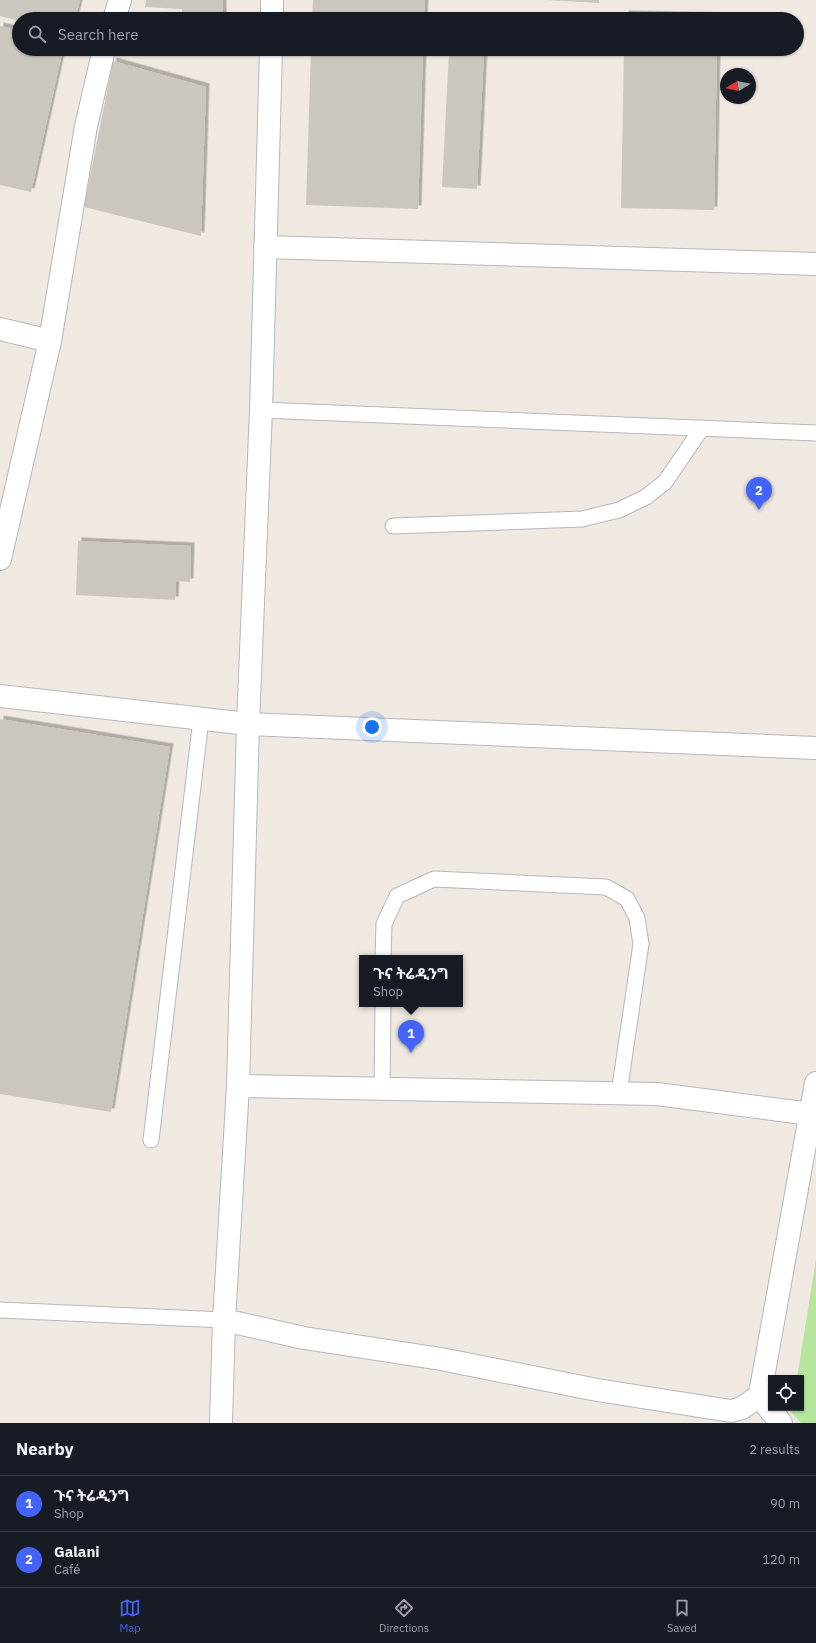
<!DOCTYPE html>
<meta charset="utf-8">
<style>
:root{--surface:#171b24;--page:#20242c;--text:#f1f3f6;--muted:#9ea1a6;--line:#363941;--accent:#4264fb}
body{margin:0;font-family:"IBM Plex Sans","Noto Sans Ethiopic",sans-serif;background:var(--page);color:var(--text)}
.controls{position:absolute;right:12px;bottom:12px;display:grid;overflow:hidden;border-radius:0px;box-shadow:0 1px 3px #0004}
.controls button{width:36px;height:36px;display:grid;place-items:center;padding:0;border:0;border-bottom:1px solid var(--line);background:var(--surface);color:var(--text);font:20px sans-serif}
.compass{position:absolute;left:720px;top:68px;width:36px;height:36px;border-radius:50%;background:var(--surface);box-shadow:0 1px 3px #0004;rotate:260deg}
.you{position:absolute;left:372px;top:727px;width:14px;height:14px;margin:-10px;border:3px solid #fff;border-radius:50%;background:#1a73e8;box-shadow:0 0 0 6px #1a73e833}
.badge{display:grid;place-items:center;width:26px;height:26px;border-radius:50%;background:var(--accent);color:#fff;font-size:13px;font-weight:700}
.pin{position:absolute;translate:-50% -33px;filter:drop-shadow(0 1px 2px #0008)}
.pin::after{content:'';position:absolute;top:21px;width:14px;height:12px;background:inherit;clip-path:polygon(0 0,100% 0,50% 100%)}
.popup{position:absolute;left:359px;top:955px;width:104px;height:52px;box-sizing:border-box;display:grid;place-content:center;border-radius:0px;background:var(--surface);filter:drop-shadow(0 1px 3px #0005);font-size:13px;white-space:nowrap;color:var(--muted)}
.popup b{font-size:15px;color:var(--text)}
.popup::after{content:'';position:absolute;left:50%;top:100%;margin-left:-8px;border:8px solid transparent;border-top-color:var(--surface)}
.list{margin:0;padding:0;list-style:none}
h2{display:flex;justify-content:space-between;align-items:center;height:52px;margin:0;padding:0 16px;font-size:17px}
h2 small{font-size:13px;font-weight:400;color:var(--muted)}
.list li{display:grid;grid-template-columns:26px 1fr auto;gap:12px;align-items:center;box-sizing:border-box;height:56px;padding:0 16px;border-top:1px solid var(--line)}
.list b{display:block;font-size:15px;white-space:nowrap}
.list p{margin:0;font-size:13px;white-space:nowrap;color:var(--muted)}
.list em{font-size:13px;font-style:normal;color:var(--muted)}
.icon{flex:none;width:22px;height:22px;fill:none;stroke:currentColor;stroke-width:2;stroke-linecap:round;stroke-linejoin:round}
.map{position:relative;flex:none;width:816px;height:1423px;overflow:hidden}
.search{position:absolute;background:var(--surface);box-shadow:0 1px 3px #0004;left:12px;right:12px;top:12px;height:44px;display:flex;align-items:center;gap:10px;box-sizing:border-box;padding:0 14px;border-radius:22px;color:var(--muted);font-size:15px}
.sheet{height:164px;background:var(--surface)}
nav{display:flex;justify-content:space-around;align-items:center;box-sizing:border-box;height:56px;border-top:1px solid var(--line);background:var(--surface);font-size:11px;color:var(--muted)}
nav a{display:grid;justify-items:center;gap:2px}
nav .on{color:var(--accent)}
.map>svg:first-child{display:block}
</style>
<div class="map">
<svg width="816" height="1423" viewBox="0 0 816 1423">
<defs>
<filter id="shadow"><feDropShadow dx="3.5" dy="-3.5" stdDeviation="0" flood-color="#0004"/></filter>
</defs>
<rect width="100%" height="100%" fill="#efe9e1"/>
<polygon fill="#b6e59e" points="816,1259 816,1423 801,1423 792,1413 793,1408 801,1408 801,1378 797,1378"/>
<g fill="#cbc7bf" filter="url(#shadow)">
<polygon points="0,0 80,0 75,19 19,19 19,21 0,16"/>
<polygon points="146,0 223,0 223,19 182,19 182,9 145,7"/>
<polygon points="313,0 425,0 424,19 312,19"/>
<polygon points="546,0 599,0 599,3"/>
<polygon points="625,14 718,16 718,19 625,19"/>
<polygon points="0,26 19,30 19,49 63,49 31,192 0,185"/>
<polygon points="311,49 423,49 418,209 306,205"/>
<polygon points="624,49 717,49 714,210 621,208"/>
<polygon points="449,51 484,53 477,189 442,187"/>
<polygon points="113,61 206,87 201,236 84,207"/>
<polygon points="78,541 191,546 190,582 176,581 175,600 76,595"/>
<polygon points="0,719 170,747 111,1112 0,1094"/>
</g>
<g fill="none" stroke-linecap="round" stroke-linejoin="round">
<defs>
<g id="lane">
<polyline points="261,410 816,433"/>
<polyline points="393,526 582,519 619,510 646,497 665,482 702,428"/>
<polyline points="383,958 384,924 397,896 434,879 606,887 627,899 637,918 641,944 619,1093"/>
<polyline points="382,1089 383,1004"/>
<polyline points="151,1140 201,719"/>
<polyline points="0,1310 224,1320"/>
</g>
<g id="street">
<polyline points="114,19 120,0"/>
<polyline points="272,19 272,0"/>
<polyline points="265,247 816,264"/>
<polyline points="0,329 50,341"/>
<polyline points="0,559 50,341 86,126 104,49"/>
<polyline points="0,696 248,724 816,748"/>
<polyline points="238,1086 657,1094 811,1114"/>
<polyline points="224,1320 304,1338 441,1359 597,1390 731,1411 742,1408 759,1396 762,1383 816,1083"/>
<polyline points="759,1396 781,1423"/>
<polyline points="221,1423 224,1320 238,1086 248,724 261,410 271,49"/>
</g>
</defs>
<use href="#lane" stroke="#b4b7c1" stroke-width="17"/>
<use href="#street" stroke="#b4b7c1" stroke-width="24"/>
<use href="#lane" stroke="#fff" stroke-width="15"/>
<use href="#street" stroke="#fff" stroke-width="22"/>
</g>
</svg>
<div class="controls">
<button><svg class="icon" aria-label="locate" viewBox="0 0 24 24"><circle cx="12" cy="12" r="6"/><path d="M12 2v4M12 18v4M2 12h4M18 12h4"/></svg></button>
</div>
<svg class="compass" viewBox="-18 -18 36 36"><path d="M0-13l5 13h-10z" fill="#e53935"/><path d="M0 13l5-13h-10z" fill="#9ea1a6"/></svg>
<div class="you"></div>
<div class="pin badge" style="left:411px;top:1053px">1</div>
<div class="popup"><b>ጉና ትሬዲንግ</b>Shop</div>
<div class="pin badge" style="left:759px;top:510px">2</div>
<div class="search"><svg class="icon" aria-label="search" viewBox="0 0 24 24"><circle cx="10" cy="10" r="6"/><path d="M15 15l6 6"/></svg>Search here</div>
</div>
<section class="sheet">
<h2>Nearby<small>2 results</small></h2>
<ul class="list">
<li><span class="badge">1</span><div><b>ጉና ትሬዲንግ</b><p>Shop</p></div><em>90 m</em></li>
<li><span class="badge">2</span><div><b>Galani</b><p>Café</p></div><em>120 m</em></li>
</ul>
</section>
<nav>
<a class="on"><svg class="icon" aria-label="map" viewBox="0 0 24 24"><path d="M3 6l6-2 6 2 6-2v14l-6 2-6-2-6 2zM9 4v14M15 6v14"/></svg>Map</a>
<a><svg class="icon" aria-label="directions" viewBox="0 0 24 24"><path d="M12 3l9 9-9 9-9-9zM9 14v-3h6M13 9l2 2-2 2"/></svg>Directions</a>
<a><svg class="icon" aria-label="saved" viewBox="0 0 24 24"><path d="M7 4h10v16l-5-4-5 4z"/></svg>Saved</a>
</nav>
